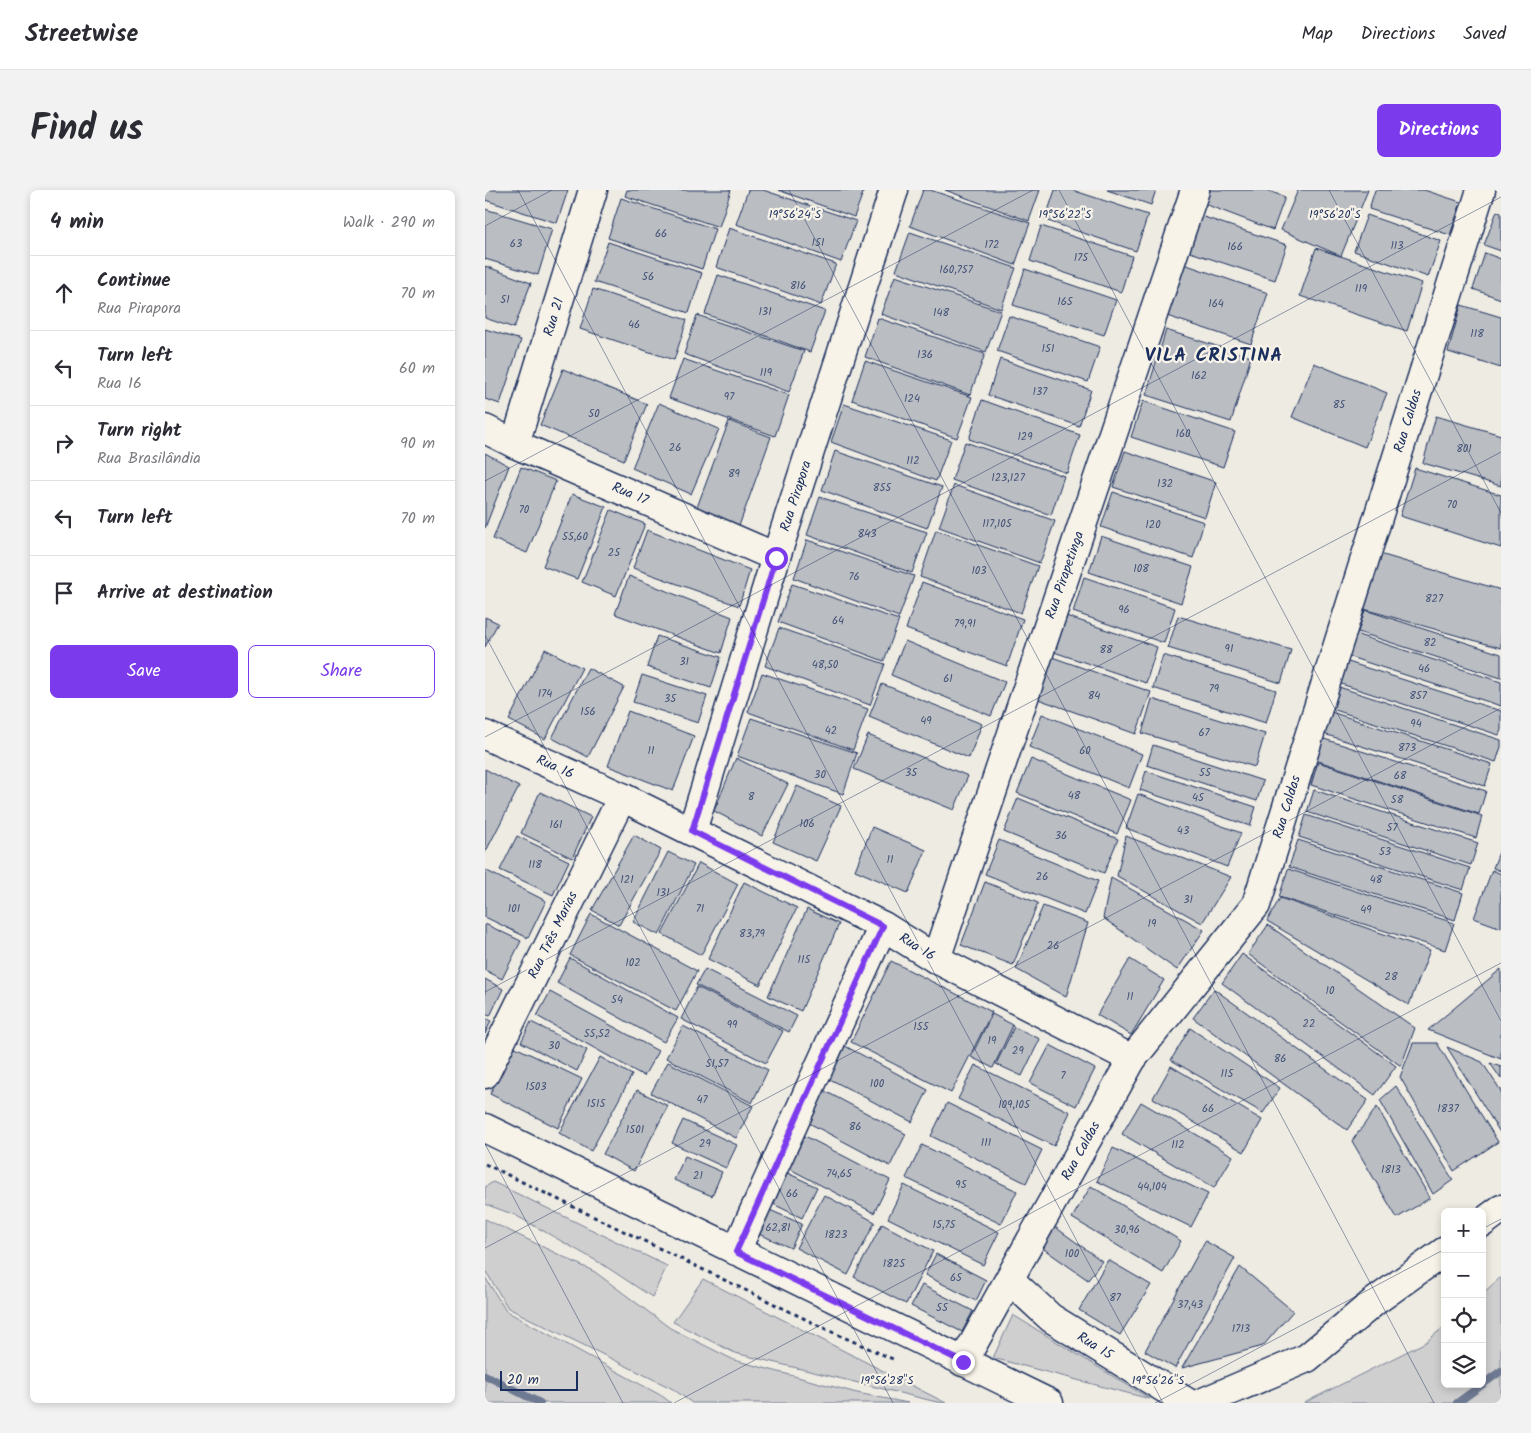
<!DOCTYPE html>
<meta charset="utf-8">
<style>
:root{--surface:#fff;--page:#f2f2f3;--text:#2b2b33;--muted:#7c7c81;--line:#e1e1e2;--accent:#7c3aed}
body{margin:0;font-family:Kalam,sans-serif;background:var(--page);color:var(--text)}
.controls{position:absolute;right:15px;bottom:15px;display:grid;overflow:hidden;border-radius:8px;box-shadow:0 2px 8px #0003}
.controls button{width:45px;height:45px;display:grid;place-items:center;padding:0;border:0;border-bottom:1px solid var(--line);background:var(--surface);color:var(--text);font:25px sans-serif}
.scale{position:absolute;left:15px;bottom:12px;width:78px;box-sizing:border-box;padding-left:5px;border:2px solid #1b2f5e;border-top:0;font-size:14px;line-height:18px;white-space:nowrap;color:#1b2f5e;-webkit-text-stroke:4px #f7f3e8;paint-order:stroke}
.stop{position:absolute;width:15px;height:15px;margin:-11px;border:4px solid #7c3aed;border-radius:50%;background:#fff}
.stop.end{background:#7c3aed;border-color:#fff;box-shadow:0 1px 5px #0008}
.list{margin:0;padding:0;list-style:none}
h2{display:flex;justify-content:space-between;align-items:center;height:65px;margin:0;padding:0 20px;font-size:21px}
h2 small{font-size:16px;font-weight:400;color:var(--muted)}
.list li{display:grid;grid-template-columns:32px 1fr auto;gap:15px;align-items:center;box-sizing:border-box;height:75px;padding:0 20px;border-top:1px solid var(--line)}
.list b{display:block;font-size:19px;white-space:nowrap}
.list p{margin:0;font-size:16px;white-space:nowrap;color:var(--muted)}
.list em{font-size:16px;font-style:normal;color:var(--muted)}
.actions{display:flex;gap:10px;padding:15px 20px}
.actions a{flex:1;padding:11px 0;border:1px solid var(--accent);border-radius:8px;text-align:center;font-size:18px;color:var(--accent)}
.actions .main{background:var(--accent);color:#fff}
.icon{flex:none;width:28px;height:28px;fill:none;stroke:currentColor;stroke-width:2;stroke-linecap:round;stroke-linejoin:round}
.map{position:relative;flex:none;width:1016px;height:1213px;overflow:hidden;border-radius:8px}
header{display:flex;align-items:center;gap:30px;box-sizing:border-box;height:70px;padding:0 25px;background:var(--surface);border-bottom:1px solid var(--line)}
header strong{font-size:24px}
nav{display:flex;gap:28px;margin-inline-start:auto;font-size:18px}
.intro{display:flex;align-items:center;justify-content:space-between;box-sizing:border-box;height:120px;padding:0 30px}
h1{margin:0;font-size:35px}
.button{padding:12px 22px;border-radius:8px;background:var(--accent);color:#fff;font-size:18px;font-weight:700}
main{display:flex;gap:30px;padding:0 30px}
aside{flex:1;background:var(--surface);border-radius:8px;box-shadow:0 2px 8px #0003}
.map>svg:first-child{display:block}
</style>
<header>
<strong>Streetwise</strong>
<nav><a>Map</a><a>Directions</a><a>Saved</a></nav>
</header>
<div class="intro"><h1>Find us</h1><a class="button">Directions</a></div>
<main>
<aside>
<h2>4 min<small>Walk · 290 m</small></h2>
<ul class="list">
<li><svg class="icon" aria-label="ahead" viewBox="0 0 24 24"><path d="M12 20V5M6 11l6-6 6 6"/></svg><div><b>Continue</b><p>Rua Pirapora</p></div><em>70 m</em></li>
<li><svg class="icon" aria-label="left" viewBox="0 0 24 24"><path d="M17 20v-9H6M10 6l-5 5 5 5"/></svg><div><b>Turn left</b><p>Rua 16</p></div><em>60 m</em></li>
<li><svg class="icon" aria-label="right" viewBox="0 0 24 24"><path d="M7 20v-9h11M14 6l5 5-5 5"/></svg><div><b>Turn right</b><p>Rua Brasilândia</p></div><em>90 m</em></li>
<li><svg class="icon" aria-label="left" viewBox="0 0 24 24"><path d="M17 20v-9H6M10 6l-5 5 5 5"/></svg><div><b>Turn left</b></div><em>70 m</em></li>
<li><svg class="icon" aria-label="arrive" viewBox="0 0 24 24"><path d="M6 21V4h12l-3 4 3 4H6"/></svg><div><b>Arrive at destination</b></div></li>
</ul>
<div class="actions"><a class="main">Save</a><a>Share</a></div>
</aside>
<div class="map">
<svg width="1016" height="1213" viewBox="0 0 1016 1213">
<rect width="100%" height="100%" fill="#eeebe2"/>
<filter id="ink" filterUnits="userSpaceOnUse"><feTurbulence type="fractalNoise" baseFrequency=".02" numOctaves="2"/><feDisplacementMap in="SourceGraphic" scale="10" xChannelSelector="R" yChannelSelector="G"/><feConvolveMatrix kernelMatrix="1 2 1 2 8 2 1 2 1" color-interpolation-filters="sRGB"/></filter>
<g filter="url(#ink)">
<g fill="#cfcfcf" stroke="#757f96">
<polygon points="8,992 182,1076 167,1107 117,1074 30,1025 0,1014 0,997"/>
<polygon points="0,1029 110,1082 185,1138 249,1170 372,1203 423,1213 207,1213 188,1199 23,1118 0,1080"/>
<polygon points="0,1087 21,1121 177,1206 186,1213 0,1213"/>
<polygon points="1016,1087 1016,1213 819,1213 941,1152 960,1136 960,1194 997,1194 997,1104"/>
<polygon points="218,1089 461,1213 456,1213 250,1163 188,1132"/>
<polygon points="528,1125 665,1209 508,1168"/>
</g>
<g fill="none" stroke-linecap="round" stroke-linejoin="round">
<g stroke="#6e7992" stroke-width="8">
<polyline points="0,1185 55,1213"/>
<polyline points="972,1213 1016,1181"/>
</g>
</g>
<g fill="#babdc2" stroke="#1b2f5e">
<polygon points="0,0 83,0 72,33 0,10"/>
<polygon points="142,0 246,0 234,37 140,6"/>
<polygon points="263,0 278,0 371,31 356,72 251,34"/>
<polygon points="293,0 379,0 369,27"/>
<polygon points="438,0 445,0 545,33 530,75 425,36"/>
<polygon points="460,0 555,0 544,31"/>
<polygon points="570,0 587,0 663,25 651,61 560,30"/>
<polygon points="622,0 671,0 666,15"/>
<polygon points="721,0 781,0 800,7 788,40 717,13"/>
<polygon points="813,0 883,0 856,66 796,40"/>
<polygon points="890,0 939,0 976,12 965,45 884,19"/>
<polygon points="136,8 230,39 217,79 123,48"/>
<polygon points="0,19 67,39 53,85 0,69"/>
<polygon points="1012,21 1016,23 1016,61 999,55"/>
<polygon points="710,24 802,55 790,90 699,60"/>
<polygon points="882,25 956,51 943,87 869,61"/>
<polygon points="556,36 647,66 636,102 545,71"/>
<polygon points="244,38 351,74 336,115 231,77"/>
<polygon points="425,42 531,78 516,119 411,81"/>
<polygon points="123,52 217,83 204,123 109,92"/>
<polygon points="831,58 937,93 922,141 815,106"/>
<polygon points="1000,63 1016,69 1016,109 988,99"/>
<polygon points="696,73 783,103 766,154 679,125"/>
<polygon points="0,76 46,93 29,138 0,128"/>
<polygon points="540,79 631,110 619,145 528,115"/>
<polygon points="233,85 340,121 325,162 220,124"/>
<polygon points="410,86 516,121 501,162 396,124"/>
<polygon points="108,99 202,130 189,170 95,139"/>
<polygon points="976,115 1016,127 1016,178 963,162"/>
<polygon points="212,125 319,161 304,202 199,164"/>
<polygon points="524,126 615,157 603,192 512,161"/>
<polygon points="393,128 500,164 485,205 380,167"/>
<polygon points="0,139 36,150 15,214 0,209"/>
<polygon points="681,140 766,167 746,232 661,205"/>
<polygon points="198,169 304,205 290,246 184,208"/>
<polygon points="515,169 606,200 594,236 503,205"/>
<polygon points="380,171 487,207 472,248 367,210"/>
<polygon points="829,173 902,203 880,257 807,227"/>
<polygon points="78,179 162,214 139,270 55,235"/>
<polygon points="497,210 595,245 582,283 484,249"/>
<polygon points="658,211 750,242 738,277 646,247"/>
<polygon points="174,213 234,239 206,304 147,278"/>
<polygon points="359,214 466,250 451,291 346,252"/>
<polygon points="951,226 1016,245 1016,296 938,273"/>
<polygon points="244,231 286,247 254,336 211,320"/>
<polygon points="480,252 579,286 566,325 467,290"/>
<polygon points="350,261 457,297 442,338 337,300"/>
<polygon points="640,261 731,292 720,327 628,297"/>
<polygon points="0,263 24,276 0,338"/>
<polygon points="36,277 71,291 42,363 8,349"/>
<polygon points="930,278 1016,305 1016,358 915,326"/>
<polygon points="469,295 570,331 555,373 454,337"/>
<polygon points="628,302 719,332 708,368 616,337"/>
<polygon points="87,304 121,317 92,389 58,376"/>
<polygon points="335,307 442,342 427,383 322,345"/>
<polygon points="126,320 160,334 131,406 97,392"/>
<polygon points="162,340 265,380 254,416 148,378"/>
<polygon points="451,340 553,376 536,423 435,387"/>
<polygon points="616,346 708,377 696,413 604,382"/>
<polygon points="322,350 429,386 414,427 309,388"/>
<polygon points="895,364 1016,400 1016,458 879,419"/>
<polygon points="144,386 247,427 236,463 130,424"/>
<polygon points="599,387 690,418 679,453 588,422"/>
<polygon points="437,392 538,429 522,476 421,439"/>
<polygon points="307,394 414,430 399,471 293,432"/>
<polygon points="880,420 1016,464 1016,488 873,442"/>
<polygon points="581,426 672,457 661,493 569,462"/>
<polygon points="693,426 806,460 796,493 683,458"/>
<polygon points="0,427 13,433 0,457"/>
<polygon points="294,438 400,474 385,515 280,476"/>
<polygon points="870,444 1016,492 1016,516 862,466"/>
<polygon points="172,446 236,467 226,498 162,477"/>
<polygon points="420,451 520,492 506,526 406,485"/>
<polygon points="60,459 97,478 60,549 24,530"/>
<polygon points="678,465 791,500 781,533 668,498"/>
<polygon points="567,467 666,502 651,544 553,509"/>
<polygon points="857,470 1016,521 1016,540 1014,545 850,492"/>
<polygon points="103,478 139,497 103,567 67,548"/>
<polygon points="277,483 383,519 368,560 263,522"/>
<polygon points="157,485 222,506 213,533 148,512"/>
<polygon points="397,494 497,534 484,568 384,527"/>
<polygon points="854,497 1016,550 1016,557 1011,572 847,519"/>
<polygon points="667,509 780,544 770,577 657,543"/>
<polygon points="143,521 209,546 188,601 123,576"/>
<polygon points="843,521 1007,574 1000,596 836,543"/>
<polygon points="557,524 657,564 644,598 544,557"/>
<polygon points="266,528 372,563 358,604 252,566"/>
<polygon points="383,545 483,586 469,620 369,579"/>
<polygon points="836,548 1001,601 994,624 830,570"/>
<polygon points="668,555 778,591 772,611 662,575"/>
<polygon points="251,568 303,594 277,646 229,621"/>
<polygon points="546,569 646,610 632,644 532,603"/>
<polygon points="833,572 997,626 991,648 826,595"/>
<polygon points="0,579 34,597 0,663"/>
<polygon points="661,581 771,617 765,636 655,600"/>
<polygon points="312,596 356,616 331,671 288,652"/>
<polygon points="829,600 993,653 986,675 822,622"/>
<polygon points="55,602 106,627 87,668 36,643"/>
<polygon points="653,604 756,643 742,677 641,638"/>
<polygon points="533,608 633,649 619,683 519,642"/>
<polygon points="821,625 985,678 978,700 814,647"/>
<polygon points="387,637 441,660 423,703 370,680"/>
<polygon points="149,645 176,660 134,735 107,720"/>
<polygon points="32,646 84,671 68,705 15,680"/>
<polygon points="641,646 746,687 717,733 632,686"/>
<polygon points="514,650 613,691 600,724 500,684"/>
<polygon points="813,650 978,703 970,730 804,677"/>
<polygon points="1016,657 1016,681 1008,678"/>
<polygon points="183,662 209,675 174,745 148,732"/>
<polygon points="214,673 253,694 216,765 177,744"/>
<polygon points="803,679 969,733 960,760 794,707"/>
<polygon points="0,680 61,711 43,748 0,727"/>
<polygon points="1007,680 1016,684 1016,738 989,728"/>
<polygon points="626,688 719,740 692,780 618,728"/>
<polygon points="259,692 312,718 275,795 223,769"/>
<polygon points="500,692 553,713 528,775 476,755"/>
<polygon points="795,708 945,760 924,815 782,731"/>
<polygon points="558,716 603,733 581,807 531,779"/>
<polygon points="322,719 354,734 316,821 283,806"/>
<polygon points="106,724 212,781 191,821 85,765"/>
<polygon points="0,734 36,751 17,789 0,780"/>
<polygon points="783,735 930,838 916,876 763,764"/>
<polygon points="757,764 911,876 890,905 737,793"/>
<polygon points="85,768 193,828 179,852 72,793"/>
<polygon points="645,769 679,790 646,845 612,825"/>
<polygon points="406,771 507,822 466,903 366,852"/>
<polygon points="220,779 312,826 304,842 211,795"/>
<polygon points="1016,779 1016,869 943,840"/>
<polygon points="0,789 18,799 5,826 0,824"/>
<polygon points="212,797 298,841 281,873 196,829"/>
<polygon points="729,799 883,910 862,940 708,828"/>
<polygon points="65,802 173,861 159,886 52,826"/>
<polygon points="507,824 528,835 508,878 486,867"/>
<polygon points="0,828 6,831 0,844"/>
<polygon points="46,832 102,860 92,881 36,852"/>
<polygon points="198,836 283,880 267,913 181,868"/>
<polygon points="529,837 555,849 537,886 511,874"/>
<polygon points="705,838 795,898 778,923 686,870"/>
<polygon points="928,853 952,853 1013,952 969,981 915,887"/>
<polygon points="358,855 443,900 427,932 341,887"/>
<polygon points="565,855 610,879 591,916 545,893"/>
<polygon points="28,856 97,889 73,938 5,904"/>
<polygon points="962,857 997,872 1016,901 1016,944"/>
<polygon points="115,867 147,885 106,961 74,943"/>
<polygon points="183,872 268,916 251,948 166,903"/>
<polygon points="1005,873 1016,877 1016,889"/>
<polygon points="490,875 585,922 569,956 473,909"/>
<polygon points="686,876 777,930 759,962 668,908"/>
<polygon points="911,896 968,990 948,1004 895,910"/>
<polygon points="336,899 421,944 405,976 320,931"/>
<polygon points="152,900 183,916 149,981 118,964"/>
<polygon points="656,912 748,966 729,998 637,944"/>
<polygon points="462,913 557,960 541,993 446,946"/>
<polygon points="892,917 945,1008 912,1028 867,951"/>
<polygon points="198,930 252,955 241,978 187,953"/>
<polygon points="320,946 405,990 389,1023 303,978"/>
<polygon points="437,955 532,1001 516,1034 421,988"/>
<polygon points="628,958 723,1004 706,1037 612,991"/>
<polygon points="200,966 237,982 227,1006 189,990"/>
<polygon points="296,980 332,997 317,1028 282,1011"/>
<polygon points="419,995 514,1042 498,1075 403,1028"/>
<polygon points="606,996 696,1051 678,1083 587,1028"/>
<polygon points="339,1005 390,1032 363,1085 311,1058"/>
<polygon points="280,1018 317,1034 306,1058 269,1042"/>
<polygon points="397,1034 448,1061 421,1114 369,1087"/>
<polygon points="570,1037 617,1071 603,1090 556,1057"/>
<polygon points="720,1051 750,1068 690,1178 660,1161"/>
<polygon points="451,1064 501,1090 491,1111 440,1085"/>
<polygon points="623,1070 666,1095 635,1145 594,1120"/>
<polygon points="755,1077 808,1121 778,1156 697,1178"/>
<polygon points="437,1095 488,1121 477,1142 426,1116"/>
</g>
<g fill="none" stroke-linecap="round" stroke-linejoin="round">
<defs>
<g id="minor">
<polyline points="0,239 30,254 291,367"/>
<polyline points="30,254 108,0"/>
<polyline points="0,545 137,607 398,736 451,769 647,869"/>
<polyline points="207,641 291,367 409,0"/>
<polyline points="451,769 710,0"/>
<polyline points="0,884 137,607"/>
<polyline points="251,1061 398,736"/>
<polyline points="525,1090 566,1128 703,1213"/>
<polyline points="478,1172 647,869 771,715 996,0"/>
</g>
<g id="major">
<polyline points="0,938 564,1213"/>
<polyline points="997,1033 1016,1019"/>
<polyline points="716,1213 822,1168 889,1112 960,1061"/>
</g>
</defs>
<use href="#minor" stroke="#1b2f5e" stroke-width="31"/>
<use href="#major" stroke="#1b2f5e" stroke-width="31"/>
<polyline stroke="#1b2f5e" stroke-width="3" stroke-dasharray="4 4" stroke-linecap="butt" points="0,974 347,1142 410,1170"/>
<use href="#minor" stroke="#f7f3e8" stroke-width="28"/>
<use href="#major" stroke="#f7f3e8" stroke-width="28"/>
</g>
</g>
<g fill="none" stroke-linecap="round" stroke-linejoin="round" filter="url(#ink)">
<polyline stroke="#7c3aed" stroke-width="6" points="291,368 207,641 398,736 251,1062 478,1172"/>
</g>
<path fill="none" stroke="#1b2f5e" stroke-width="1" stroke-opacity="0.45" d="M33 0 678 1213M304 0 949 1213M574 0 1016 831M844 0 1016 323M0 36 67 0M0 291 548 0M0 445 408 1213M0 547 1016 7M0 802 1016 262M0 954 138 1213M997 1039 1016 1029M0 1058 1016 518M189 1213 1016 773M670 1213 960 1059"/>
<g text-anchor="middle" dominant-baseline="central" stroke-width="4.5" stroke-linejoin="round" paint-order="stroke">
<g font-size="11" fill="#435277">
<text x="176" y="44">66</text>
<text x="333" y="53">151</text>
<text x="31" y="54">63</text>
<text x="507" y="55">172</text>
<text x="912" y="56">113</text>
<text x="750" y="57">166</text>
<text x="596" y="68">175</text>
<text x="471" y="80">160,757</text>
<text x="163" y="87">56</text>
<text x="313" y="96">816</text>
<text x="876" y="99">119</text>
<text x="20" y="110">51</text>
<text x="580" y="112">165</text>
<text x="731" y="114">164</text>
<text x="280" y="122">131</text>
<text x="456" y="123">148</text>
<text x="149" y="135">46</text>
<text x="992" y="144">118</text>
<text x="563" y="159">151</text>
<text x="440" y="165">136</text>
<text x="281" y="183">119</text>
<text x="714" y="186">162</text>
<text x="555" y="202">137</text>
<text x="244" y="207">97</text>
<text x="427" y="209">124</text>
<text x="854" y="215">85</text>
<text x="109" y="224">50</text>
<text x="698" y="244">160</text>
<text x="540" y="247">129</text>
<text x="190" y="258">26</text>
<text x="979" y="259">801</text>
<text x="428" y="271">112</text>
<text x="249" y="284">89</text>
<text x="523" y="288">123,127</text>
<text x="680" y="294">132</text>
<text x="397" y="298">855</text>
<text x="967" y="315">70</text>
<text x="39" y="320">70</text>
<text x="512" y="334">117,105</text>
<text x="668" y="335">120</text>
<text x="382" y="344">843</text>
<text x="90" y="347">55,60</text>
<text x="129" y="363">25</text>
<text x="656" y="379">108</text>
<text x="494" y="381">103</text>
<text x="369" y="387">76</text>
<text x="949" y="409">827</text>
<text x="639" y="420">96</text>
<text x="353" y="431">64</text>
<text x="480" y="434">79,91</text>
<text x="945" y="453">82</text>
<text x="744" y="459">91</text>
<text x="621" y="460">88</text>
<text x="199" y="472">31</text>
<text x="340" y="475">48,50</text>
<text x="939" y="479">46</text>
<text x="463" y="489">61</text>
<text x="729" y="499">79</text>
<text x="60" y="504">174</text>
<text x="609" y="506">84</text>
<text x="933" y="506">857</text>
<text x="185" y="509">35</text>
<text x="103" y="522">156</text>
<text x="441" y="531">49</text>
<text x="931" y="534">94</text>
<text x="346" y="541">42</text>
<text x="719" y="543">67</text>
<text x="922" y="558">873</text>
<text x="166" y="561">11</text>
<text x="600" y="561">60</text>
<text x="426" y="583">35</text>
<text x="720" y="583">55</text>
<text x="335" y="585">30</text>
<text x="915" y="586">68</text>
<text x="589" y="606">48</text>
<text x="266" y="607">8</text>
<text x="713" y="608">45</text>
<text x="912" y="610">58</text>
<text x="322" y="634">106</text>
<text x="71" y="635">161</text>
<text x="907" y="638">57</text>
<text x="698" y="641">43</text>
<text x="576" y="646">36</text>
<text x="900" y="662">53</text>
<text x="405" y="670">11</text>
<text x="50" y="675">118</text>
<text x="557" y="687">26</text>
<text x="142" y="690">121</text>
<text x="891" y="690">48</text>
<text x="178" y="703">131</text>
<text x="703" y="710">31</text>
<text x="29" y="719">101</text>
<text x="215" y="719">71</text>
<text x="881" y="720">49</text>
<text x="667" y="734">19</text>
<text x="267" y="744">83,79</text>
<text x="568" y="756">26</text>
<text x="319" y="770">115</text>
<text x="148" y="773">102</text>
<text x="906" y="787">28</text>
<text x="845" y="801">10</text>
<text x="645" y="807">11</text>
<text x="132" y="810">54</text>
<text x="824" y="834">22</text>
<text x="247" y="835">99</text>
<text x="436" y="837">155</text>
<text x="112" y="844">55,52</text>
<text x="507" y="851">19</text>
<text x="69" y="856">30</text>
<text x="533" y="861">29</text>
<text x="795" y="869">86</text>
<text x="232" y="874">51,57</text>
<text x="742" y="884">115</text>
<text x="578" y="886">7</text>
<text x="392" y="894">100</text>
<text x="51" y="897">1503</text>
<text x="217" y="910">47</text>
<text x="111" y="914">1515</text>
<text x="529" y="915">109,105</text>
<text x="723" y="919">66</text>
<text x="963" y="919">1837</text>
<text x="370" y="937">86</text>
<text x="150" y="940">1501</text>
<text x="501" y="953">111</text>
<text x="220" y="954">29</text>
<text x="693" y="955">112</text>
<text x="906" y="980">1813</text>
<text x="354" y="984">74,65</text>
<text x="213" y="986">21</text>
<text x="476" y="995">95</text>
<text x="667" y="997">44,104</text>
<text x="307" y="1004">66</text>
<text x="459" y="1035">15,75</text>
<text x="293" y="1038">62,81</text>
<text x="642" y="1040">30,96</text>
<text x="351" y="1045">1823</text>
<text x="587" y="1064">100</text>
<text x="409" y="1074">1825</text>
<text x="471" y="1088">65</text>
<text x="630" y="1108">87</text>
<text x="705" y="1115">37,43</text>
<text x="457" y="1118">55</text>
<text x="756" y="1139">1713</text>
</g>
<g font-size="14" fill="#1b2f5e" stroke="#f7f3e8">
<text transform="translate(69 127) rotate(-73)">Rua 21</text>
<text transform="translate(923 231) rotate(-73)">Rua Caldas</text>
<text transform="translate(145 304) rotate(23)">Rua 17</text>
<text transform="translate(311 306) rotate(-72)">Rua Pirapora</text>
<text transform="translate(580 385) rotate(-71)">Rua Pirapetinga</text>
<text transform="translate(70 577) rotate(24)">Rua 16</text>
<text transform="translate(802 617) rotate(-73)">Rua Caldas</text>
<text transform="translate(68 745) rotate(-64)">Rua Três Marias</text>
<text transform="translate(432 757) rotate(32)">Rua 16</text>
<text transform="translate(596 961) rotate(-61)">Rua Caldas</text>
<text transform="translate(610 1156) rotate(32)">Rua 15</text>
</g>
<g font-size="19" font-weight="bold" letter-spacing="1" fill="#1b2f5e" stroke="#f7f3e8">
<text x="729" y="166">VILA CRISTINA</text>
</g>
</g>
<g font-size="12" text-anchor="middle" fill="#1b2f5e" stroke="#f7f3e8" stroke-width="4.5" stroke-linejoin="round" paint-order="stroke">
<text x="310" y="28">19°56'24"S</text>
<text x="580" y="28">19°56'22"S</text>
<text x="850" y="28">19°56'20"S</text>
<text x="402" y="1194">19°56'28"S</text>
<text x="673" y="1194">19°56'26"S</text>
</g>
</svg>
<div class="controls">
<button>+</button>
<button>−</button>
<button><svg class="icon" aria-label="locate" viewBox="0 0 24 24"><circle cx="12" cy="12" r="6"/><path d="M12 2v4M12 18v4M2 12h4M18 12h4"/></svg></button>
<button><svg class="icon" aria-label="layers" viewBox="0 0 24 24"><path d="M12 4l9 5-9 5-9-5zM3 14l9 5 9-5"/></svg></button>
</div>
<div class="scale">20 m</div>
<div class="stop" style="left:291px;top:368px"></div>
<div class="stop end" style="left:478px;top:1172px"></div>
</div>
</main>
